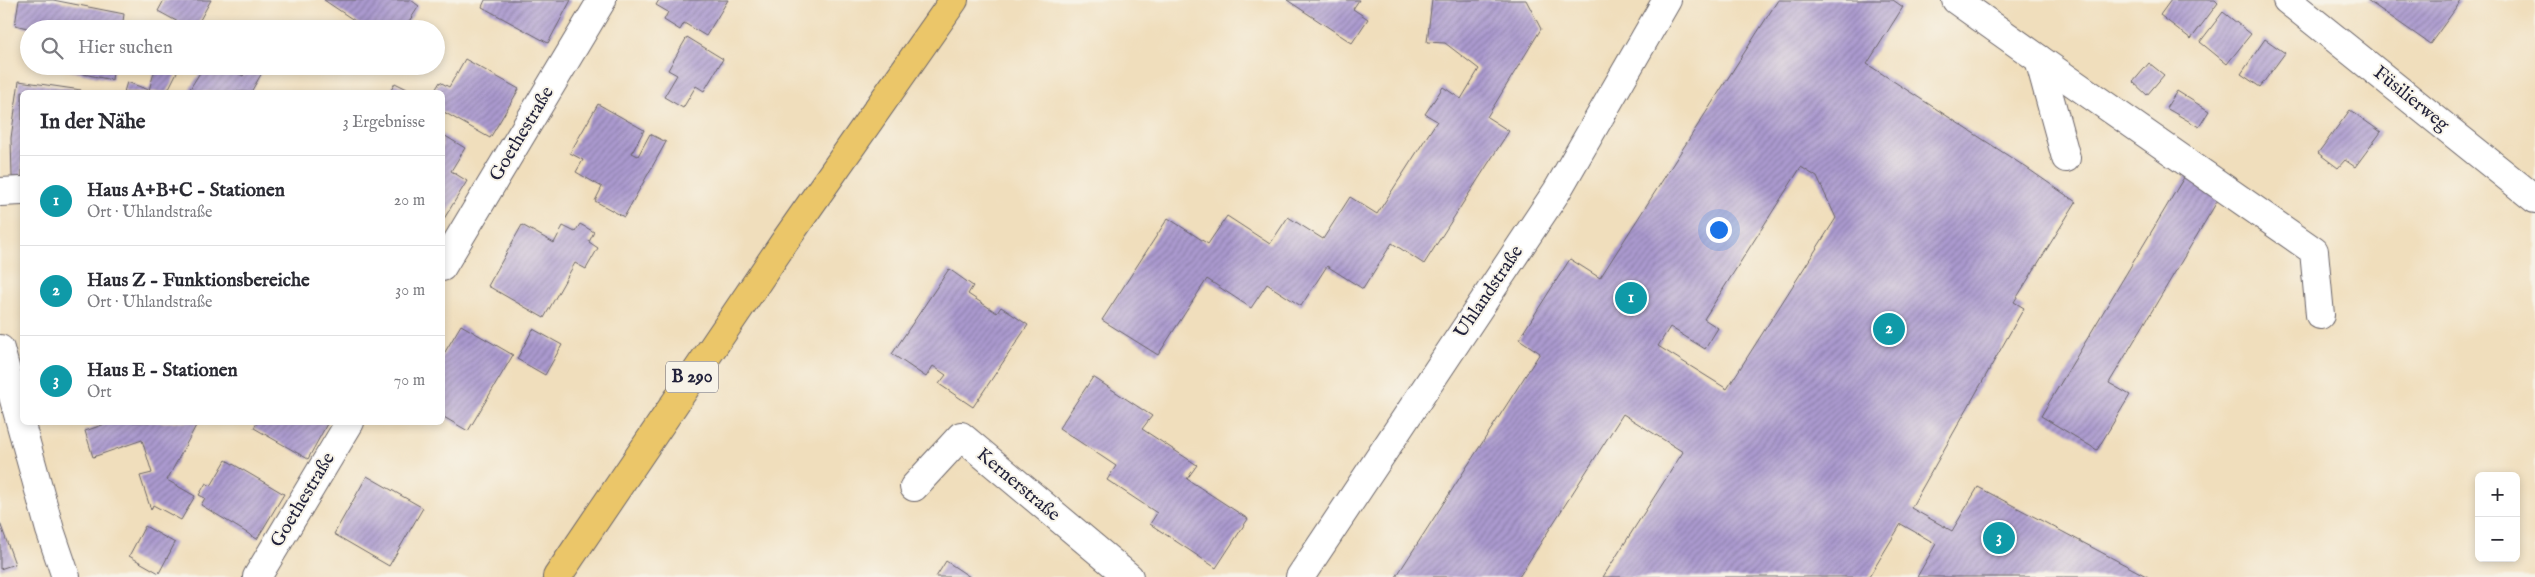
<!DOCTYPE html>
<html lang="de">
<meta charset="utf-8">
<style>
:root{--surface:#fff;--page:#f2f2f3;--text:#2b2b33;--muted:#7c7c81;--line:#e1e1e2;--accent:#2563eb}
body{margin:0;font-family:"IM FELL English",serif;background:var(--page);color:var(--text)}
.controls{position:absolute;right:15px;bottom:15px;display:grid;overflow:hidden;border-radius:8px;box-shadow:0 2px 8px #0003}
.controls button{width:45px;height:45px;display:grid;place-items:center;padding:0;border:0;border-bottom:1px solid var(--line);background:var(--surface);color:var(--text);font:25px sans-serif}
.you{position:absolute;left:1718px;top:229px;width:18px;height:18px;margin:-12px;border:4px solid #fff;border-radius:50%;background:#1a73e8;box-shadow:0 0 0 8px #1a73e833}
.badge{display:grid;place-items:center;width:32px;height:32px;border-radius:50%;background:var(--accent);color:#fff;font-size:16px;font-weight:700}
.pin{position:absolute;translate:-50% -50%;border:2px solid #fff;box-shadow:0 1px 5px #0006}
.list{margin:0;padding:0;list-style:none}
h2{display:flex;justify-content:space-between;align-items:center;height:65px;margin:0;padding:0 20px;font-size:21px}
h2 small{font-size:16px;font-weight:400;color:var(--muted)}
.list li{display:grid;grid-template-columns:32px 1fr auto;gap:15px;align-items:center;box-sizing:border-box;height:90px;padding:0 20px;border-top:1px solid var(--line)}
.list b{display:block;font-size:19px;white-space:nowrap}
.list p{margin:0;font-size:16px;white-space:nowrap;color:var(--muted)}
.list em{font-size:16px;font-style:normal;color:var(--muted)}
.icon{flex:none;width:28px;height:28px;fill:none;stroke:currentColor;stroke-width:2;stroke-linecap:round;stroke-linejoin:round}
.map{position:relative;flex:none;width:2535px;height:577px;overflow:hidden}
.search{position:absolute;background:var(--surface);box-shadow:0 2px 8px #0003;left:20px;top:20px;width:425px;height:55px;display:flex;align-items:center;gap:12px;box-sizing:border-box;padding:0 18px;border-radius:28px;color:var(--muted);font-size:19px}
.panel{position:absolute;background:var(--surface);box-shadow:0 2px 8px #0003;left:20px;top:90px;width:425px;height:335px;border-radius:8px}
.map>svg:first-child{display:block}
</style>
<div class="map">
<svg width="2535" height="577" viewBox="0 0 2535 577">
<defs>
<pattern id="building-hatch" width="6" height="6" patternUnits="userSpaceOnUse" patternTransform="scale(1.25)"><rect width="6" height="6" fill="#ab9acf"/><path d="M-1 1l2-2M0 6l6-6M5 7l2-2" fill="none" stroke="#8b7da9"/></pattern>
</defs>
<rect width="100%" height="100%" fill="#f7f3e8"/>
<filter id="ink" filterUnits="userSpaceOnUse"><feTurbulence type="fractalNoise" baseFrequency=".02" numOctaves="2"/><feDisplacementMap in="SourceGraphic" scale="10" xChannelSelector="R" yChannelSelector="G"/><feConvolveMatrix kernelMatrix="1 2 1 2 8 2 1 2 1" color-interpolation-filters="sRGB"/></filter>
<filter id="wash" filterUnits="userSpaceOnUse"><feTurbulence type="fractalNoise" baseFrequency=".0096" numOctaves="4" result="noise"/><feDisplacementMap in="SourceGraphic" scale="20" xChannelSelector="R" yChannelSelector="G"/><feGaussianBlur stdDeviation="1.12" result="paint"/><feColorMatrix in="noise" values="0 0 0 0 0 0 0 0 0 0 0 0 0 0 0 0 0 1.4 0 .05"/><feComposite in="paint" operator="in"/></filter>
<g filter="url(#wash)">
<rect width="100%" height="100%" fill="#f0debc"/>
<g id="blocks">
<g fill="url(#building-hatch)" fill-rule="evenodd">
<polygon points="19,0 53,0 124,14 122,29 31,29 15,25"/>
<polygon points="164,0 211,0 195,29 191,29 158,11"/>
<polygon points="324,0 411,0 419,6 404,29 367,29"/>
<polygon points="485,0 571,0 548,43 482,7"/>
<polygon points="659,0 728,0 706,36 684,23 680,30 664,20 668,12 656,5"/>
<polygon points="1287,0 1359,0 1353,9 1368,19 1352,43"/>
<polygon points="1432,0 1526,0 1541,29 1487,117 1509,131 1424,264 1392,243 1363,289 1327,266 1301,306 1267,284 1251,308 1207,279 1158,355 1102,320 1168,218 1208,244 1227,216 1270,244 1288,217 1323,239 1350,197 1377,214 1437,121 1425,114 1443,87 1461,99 1479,69 1445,43 1427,42"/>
<path d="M1778 0H1893L1903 7 1867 64 2027 168 2076 202 2014 302 2024 308 1911 508 1952 531 1978 487 2148 577H1917L1936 544 1901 524 1869 577H1603L1683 452 1623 414 1519 577H1396L1540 353 1519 339 1570 259 1600 278ZM1801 167 1817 177 1836 218 1727 389 1658 346 1670 327 1705 349 1718 328 1704 319Z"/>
<polygon points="2171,0 2215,0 2218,3 2191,39 2160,15"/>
<polygon points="2367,0 2462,0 2430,44"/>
<polygon points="2223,12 2251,34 2227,64 2200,42"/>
<polygon points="687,37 723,59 704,91 696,86 683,108 664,97 677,75 668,70"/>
<polygon points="2265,39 2285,53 2260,87 2241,74"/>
<polygon points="465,59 519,89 490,138 442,111 442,92 434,92 440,82 449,87"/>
<polygon points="2149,63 2164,75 2147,95 2133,82"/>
<polygon points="46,66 114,66 112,80"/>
<polygon points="156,66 180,66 167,92 124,92 127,82 149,90"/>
<polygon points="204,66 226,66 243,76 249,66 255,66 263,71 251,92 188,92"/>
<polygon points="19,81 81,90 80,92 22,92 22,177 12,177 11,138"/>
<polygon points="395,83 413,92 390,92"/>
<polygon points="2177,91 2209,111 2199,127 2166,108"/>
<polygon points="598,104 644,130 632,153 638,156 650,134 666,142 624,217 595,201 602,187 576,172 583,160 570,153"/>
<polygon points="2350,110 2381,132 2355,167 2345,160 2338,168 2318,153"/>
<polygon points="442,134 465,148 451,171 467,181 442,222"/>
<polygon points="2189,169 2224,190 2109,383 2130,395 2097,450 2041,416"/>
<polygon points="580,224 594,232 589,242 598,248 586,269 575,263 544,318 488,286 522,225 554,243 563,226 575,232"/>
<polygon points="949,269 973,286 968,294 997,313 1001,307 1028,325 973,407 939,384 946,375 933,366 926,377 892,354"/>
<polygon points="461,325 513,355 468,431 442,416 442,357"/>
<polygon points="533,329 562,345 545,375 517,359"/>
<polygon points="1093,377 1152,416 1142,429 1197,465 1187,479 1248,519 1216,568 1150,524 1157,513 1107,480 1116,466 1059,428"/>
<polygon points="111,422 198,422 167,480 195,496 181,520 153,505 151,510 140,476 152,473 142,440 93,457 85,431"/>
<polygon points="257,422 328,422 308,459 254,428"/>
<polygon points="226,460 284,494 257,539 201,505 205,498 199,495 206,483 211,486"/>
<polygon points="367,476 423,508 389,566 334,534"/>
<polygon points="0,523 15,564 0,569"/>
<polygon points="145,526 175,543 159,573 129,556"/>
<polygon points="946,561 970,577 936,577"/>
</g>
</g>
</g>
<g filter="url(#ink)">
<use href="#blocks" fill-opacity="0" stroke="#6a6468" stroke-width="1"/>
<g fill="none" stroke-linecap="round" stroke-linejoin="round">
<defs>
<g id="minor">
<polyline points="1956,0 2039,59 2066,158"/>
<polyline points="2287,0 2535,199"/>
<polyline points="2039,59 2314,251 2320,315"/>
<polyline points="0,192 22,191"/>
<polyline points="442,267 602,0"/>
<polyline points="0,349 50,530 66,577"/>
<polyline points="914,487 961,436 1129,577"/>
<polyline points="257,577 350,422"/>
<polyline points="1300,577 1557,191 1667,0"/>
</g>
<polyline id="major" points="557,577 787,238 954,0"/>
</defs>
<use href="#minor" stroke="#6a6468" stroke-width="30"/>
<use href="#major" stroke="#6a6468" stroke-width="30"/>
<use href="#minor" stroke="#fff" stroke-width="28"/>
<use href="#major" stroke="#ebc669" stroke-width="28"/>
</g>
</g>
<g text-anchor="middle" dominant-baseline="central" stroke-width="4" stroke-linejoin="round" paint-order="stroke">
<rect fill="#f7f3e8" stroke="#62616f" stroke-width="1" x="666" y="361.5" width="52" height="31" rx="4"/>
<g font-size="18" font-weight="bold" fill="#22223b">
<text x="692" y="377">B 290</text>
</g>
<g font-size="19" fill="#22223b" stroke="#f7f3e8">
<text transform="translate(2411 99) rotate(39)">Füsilierweg</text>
<text transform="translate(522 134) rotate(-59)">Goethestraße</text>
<text transform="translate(1489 292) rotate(-56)">Uhlandstraße</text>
<text transform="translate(1018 485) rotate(40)">Kernerstraße</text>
<text transform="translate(303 500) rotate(-59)">Goethestraße</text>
</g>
</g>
</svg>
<div class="controls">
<button>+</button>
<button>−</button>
</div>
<div class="you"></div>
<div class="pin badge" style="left:1631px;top:298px;background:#0f9aa8">1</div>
<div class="pin badge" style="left:1889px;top:329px;background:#0f9aa8">2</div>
<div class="pin badge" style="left:1999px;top:538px;background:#0f9aa8">3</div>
<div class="search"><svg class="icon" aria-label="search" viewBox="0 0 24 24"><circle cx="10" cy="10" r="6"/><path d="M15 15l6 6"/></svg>Hier suchen</div>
<section class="panel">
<h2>In der Nähe<small>3 Ergebnisse</small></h2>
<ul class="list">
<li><span class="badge" style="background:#0f9aa8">1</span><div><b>Haus A+B+C - Stationen</b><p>Ort · Uhlandstraße</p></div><em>20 m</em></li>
<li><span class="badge" style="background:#0f9aa8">2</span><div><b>Haus Z - Funktionsbereiche</b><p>Ort · Uhlandstraße</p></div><em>30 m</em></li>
<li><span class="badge" style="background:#0f9aa8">3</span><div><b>Haus E - Stationen</b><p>Ort</p></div><em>70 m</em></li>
</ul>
</section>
</div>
